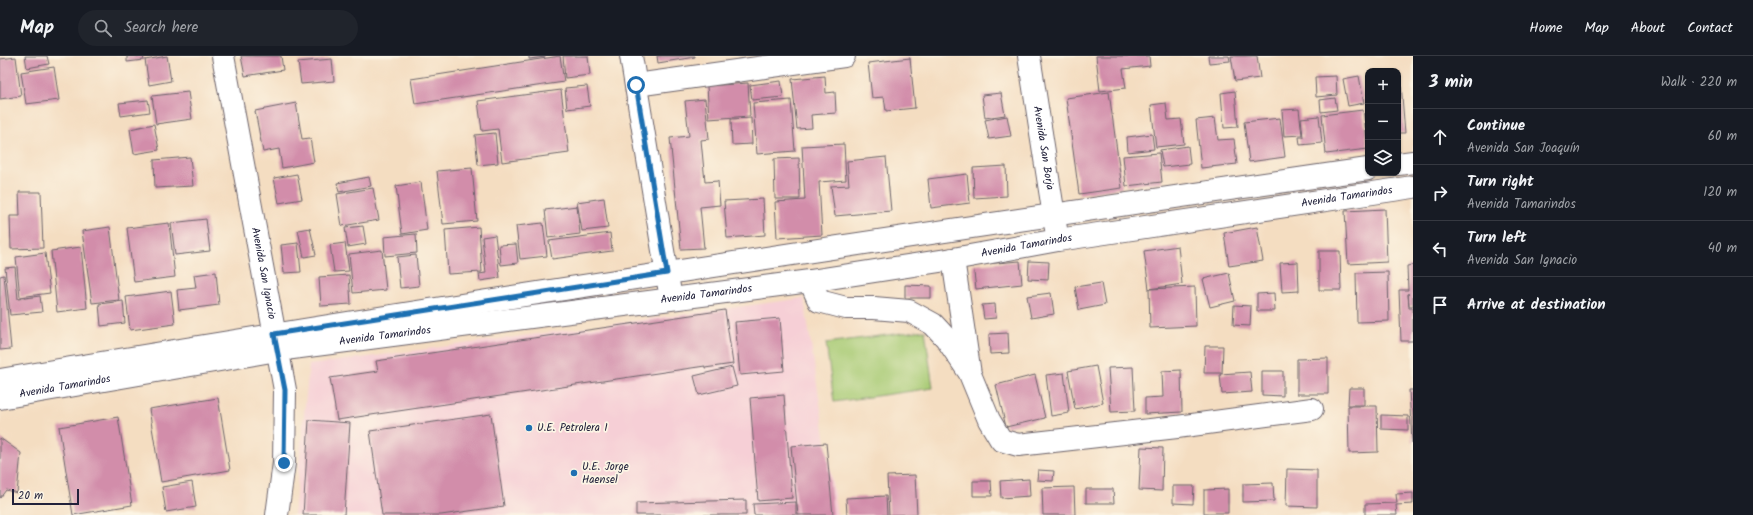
<!DOCTYPE html>
<meta charset="utf-8">
<style>
:root{--surface:#171b24;--page:#20242c;--text:#f1f3f6;--muted:#9ea1a6;--line:#363941}
body{margin:0;font-family:Kalam,sans-serif;background:var(--page);color:var(--text)}
.controls{position:absolute;right:12px;top:12px;display:grid;overflow:hidden;border-radius:8px;box-shadow:0 1px 3px #0004}
.controls button{width:36px;height:36px;display:grid;place-items:center;padding:0;border:0;border-bottom:1px solid var(--line);background:var(--surface);color:var(--text);font:20px sans-serif}
.scale{position:absolute;left:12px;bottom:10px;width:67px;box-sizing:border-box;padding-left:4px;border:2px solid #22223b;border-top:0;font-size:11px;line-height:14px;white-space:nowrap;color:#22223b;-webkit-text-stroke:3px #fcf5e5;paint-order:stroke}
.stop{position:absolute;width:12px;height:12px;margin:-9px;border:3px solid #1f6fb2;border-radius:50%;background:#fff}
.stop.end{background:#1f6fb2;border-color:#fff;box-shadow:0 1px 4px #0008}
.list{margin:0;padding:0;list-style:none}
h2{display:flex;justify-content:space-between;align-items:center;height:52px;margin:0;padding:0 16px;font-size:17px}
h2 small{font-size:13px;font-weight:400;color:var(--muted)}
.list li{display:grid;grid-template-columns:26px 1fr auto;gap:12px;align-items:center;box-sizing:border-box;height:56px;padding:0 16px;border-top:1px solid var(--line)}
.list b{display:block;font-size:15px;white-space:nowrap}
.list p{margin:0;font-size:13px;white-space:nowrap;color:var(--muted)}
.list em{font-size:13px;font-style:normal;color:var(--muted)}
.icon{flex:none;width:22px;height:22px;fill:none;stroke:currentColor;stroke-width:2;stroke-linecap:round;stroke-linejoin:round}
.map{position:relative;flex:none;width:1413px;height:459px;overflow:hidden}
header{display:flex;align-items:center;gap:24px;box-sizing:border-box;height:56px;padding:0 20px;background:var(--surface);border-bottom:1px solid var(--line)}
header strong{font-size:19px}
nav{display:flex;gap:22px;margin-inline-start:auto;font-size:14px}
.search{width:280px;height:36px;background:var(--page);display:flex;align-items:center;gap:10px;box-sizing:border-box;padding:0 14px;border-radius:22px;color:var(--muted);font-size:15px}
main{display:flex}
aside{flex:1;background:var(--surface)}
.map>svg:first-child{display:block}
</style>
<header>
<strong>Map</strong>
<div class="search"><svg class="icon" aria-label="search" viewBox="0 0 24 24"><circle cx="10" cy="10" r="6"/><path d="M15 15l6 6"/></svg>Search here</div>
<nav><a>Home</a><a>Map</a><a>About</a><a>Contact</a></nav>
</header>
<main>
<div class="map">
<svg width="1413" height="459" viewBox="0 0 1413 459">
<rect width="100%" height="100%" fill="#fcf5e5"/>
<filter id="ink" filterUnits="userSpaceOnUse"><feTurbulence type="fractalNoise" baseFrequency=".025" numOctaves="2"/><feDisplacementMap in="SourceGraphic" scale="8" xChannelSelector="R" yChannelSelector="G"/><feConvolveMatrix kernelMatrix="1 2 1 2 8 2 1 2 1" color-interpolation-filters="sRGB"/></filter>
<filter id="wash" filterUnits="userSpaceOnUse"><feTurbulence type="fractalNoise" baseFrequency=".012" numOctaves="4" result="noise"/><feDisplacementMap in="SourceGraphic" scale="16" xChannelSelector="R" yChannelSelector="G"/><feGaussianBlur stdDeviation="0.9" result="paint"/><feColorMatrix in="noise" values="0 0 0 0 0 0 0 0 0 0 0 0 0 0 0 0 0 1.4 0 .05"/><feComposite in="paint" operator="in"/></filter>
<g filter="url(#wash)">
<rect width="100%" height="100%" fill="#f4ddc1"/>
<polygon fill="#f6cfd6" points="804,242 837,459 294,459 309,309"/>
<polygon fill="#a7ca73" stroke="#647657" points="925,274 933,332 834,346 826,287"/>
<g id="blocks">
<g fill="#d28daa">
<polygon points="25,0 47,0 49,8 27,12"/>
<polygon points="127,0 143,0 144,4 127,6"/>
<polygon points="167,0 171,25 149,29 145,4"/>
<polygon points="241,0 281,0 283,14 245,20"/>
<polygon points="529,0 544,0 545,1 529,3"/>
<polygon points="560,0 564,26 415,48 411,23"/>
<polygon points="563,0 588,0 590,19 565,22"/>
<polygon points="657,0 695,0 695,1 658,7"/>
<polygon points="1096,0 1149,0 1150,10 1123,13 1126,32 1100,35"/>
<polygon points="1208,0 1229,0 1230,5 1209,7"/>
<polygon points="1231,0 1257,0 1260,22 1235,25"/>
<polygon points="16,1 21,40 0,43 0,3"/>
<polygon points="910,2 915,52 886,55 884,41 872,42 868,7"/>
<polygon points="332,3 334,25 301,28 298,6"/>
<polygon points="54,11 59,44 26,48 21,16"/>
<polygon points="825,20 826,37 835,36 836,57 811,59 812,72 797,73 792,23"/>
<polygon points="1336,20 1337,39 1316,41 1315,21"/>
<polygon points="1359,20 1364,47 1348,50 1343,23"/>
<polygon points="781,25 783,41 752,44 750,29"/>
<polygon points="748,27 750,60 709,63 707,30"/>
<polygon points="1398,28 1401,28 1405,77 1398,77"/>
<polygon points="587,30 590,50 567,53 565,32"/>
<polygon points="561,34 569,97 502,106 498,73 482,75 478,45"/>
<polygon points="1235,35 1238,71 1224,72 1221,37"/>
<polygon points="188,36 192,63 156,68 152,40"/>
<polygon points="1109,36 1122,132 1079,138 1066,42"/>
<polygon points="1001,37 1005,59 985,62 982,39"/>
<polygon points="1335,42 1337,54 1321,56 1320,44"/>
<polygon points="705,43 709,83 701,84 705,126 718,125 720,149 700,151 704,192 681,193 670,82 689,80 685,45"/>
<polygon points="148,44 150,56 121,60 119,47"/>
<polygon points="791,44 795,95 757,98 753,47"/>
<polygon points="296,47 302,83 310,82 314,106 282,112 279,93 263,96 255,55"/>
<polygon points="1166,47 1168,64 1181,63 1184,88 1156,91 1151,49"/>
<polygon points="1299,53 1302,79 1284,80 1282,54"/>
<polygon points="1363,54 1368,93 1326,98 1322,59"/>
<polygon points="1007,60 1011,80 989,83 985,64"/>
<polygon points="1319,60 1322,87 1300,89 1299,81 1303,81 1301,62"/>
<polygon points="751,62 752,88 732,89 731,63"/>
<polygon points="1215,62 1218,84 1234,83 1237,108 1201,112 1196,64"/>
<polygon points="1280,62 1285,101 1249,106 1244,66"/>
<polygon points="154,68 159,94 134,98 130,73"/>
<polygon points="495,77 498,107 478,109 475,79"/>
<polygon points="1152,78 1154,93 1128,96 1127,81"/>
<polygon points="844,88 846,124 819,126 822,179 777,182 775,146 805,144 802,90"/>
<polygon points="1188,90 1190,108 1163,111 1160,94"/>
<polygon points="1159,97 1162,126 1126,130 1123,100"/>
<polygon points="190,101 193,130 155,132 154,104"/>
<polygon points="886,101 891,155 835,160 831,130 849,129 847,105"/>
<polygon points="799,102 800,143 775,143 774,103"/>
<polygon points="1006,110 1007,140 974,142 973,112"/>
<polygon points="472,112 477,165 443,168 437,115"/>
<polygon points="297,118 302,143 279,147 274,122"/>
<polygon points="967,118 970,147 931,152 928,123"/>
<polygon points="369,121 371,130 339,136 337,127"/>
<polygon points="421,126 427,174 402,178 396,130"/>
<polygon points="373,132 379,164 342,170 337,138"/>
<polygon points="19,136 41,136 43,192 11,193 10,160 20,160"/>
<polygon points="604,142 608,172 582,175 577,146"/>
<polygon points="763,143 765,179 727,182 724,145"/>
<polygon points="577,150 580,178 548,182 545,154"/>
<polygon points="1385,153 1387,206 1348,208 1345,155"/>
<polygon points="206,163 210,195 175,199 171,167"/>
<polygon points="169,167 175,221 134,226 127,172"/>
<polygon points="543,167 547,200 520,203 516,170"/>
<polygon points="363,170 366,188 348,191 345,172"/>
<polygon points="110,171 119,244 92,247 82,175"/>
<polygon points="479,171 482,216 448,218 445,174"/>
<polygon points="1257,171 1263,205 1229,210 1224,177"/>
<polygon points="310,172 316,199 304,201 298,174"/>
<polygon points="610,177 612,195 552,203 549,185"/>
<polygon points="416,178 417,197 385,200 384,181"/>
<polygon points="495,179 500,222 480,225 479,218 486,217 482,181"/>
<polygon points="298,187 301,216 284,217 281,189"/>
<polygon points="345,187 349,215 334,216 330,189"/>
<polygon points="516,188 518,207 501,209 499,189"/>
<polygon points="1178,190 1182,228 1149,233 1144,195"/>
<polygon points="81,191 87,252 57,256 51,195"/>
<polygon points="382,194 386,234 353,237 349,198"/>
<polygon points="1319,195 1340,195 1341,234 1319,234"/>
<polygon points="45,197 50,237 20,241 16,201"/>
<polygon points="416,199 419,230 400,232 397,201"/>
<polygon points="1020,205 1022,228 976,233 973,209"/>
<polygon points="1029,205 1049,206 1048,224 1028,223"/>
<polygon points="1298,206 1299,235 1282,236 1280,207"/>
<polygon points="1413,209 1413,250 1409,250 1408,237 1409,252 1413,252 1413,285 1401,285 1399,234 1408,234 1407,210"/>
<polygon points="15,211 18,243 40,240 42,256 10,259 5,212"/>
<polygon points="216,216 219,249 179,254 177,234 196,232 194,219"/>
<polygon points="1388,216 1389,265 1357,266 1356,217"/>
<polygon points="1229,217 1235,245 1210,251 1203,223"/>
<polygon points="4,219 11,293 0,294 0,220"/>
<polygon points="349,219 351,248 321,250 319,221"/>
<polygon points="1101,227 1105,249 1079,254 1075,231"/>
<polygon points="905,229 931,230 931,242 905,242"/>
<polygon points="1195,231 1196,270 1150,272 1149,233"/>
<polygon points="171,235 175,268 130,274 126,241"/>
<polygon points="1051,237 1054,258 1031,262 1027,240"/>
<polygon points="1274,237 1275,255 1257,255 1257,238"/>
<polygon points="123,245 125,267 101,270 99,248"/>
<polygon points="995,248 996,262 984,263 982,249"/>
<polygon points="1234,249 1251,250 1250,270 1233,269"/>
<polygon points="725,254 733,308 705,312 705,310 337,364 330,322 378,315 376,305"/>
<polygon points="780,262 784,315 740,319 735,266"/>
<polygon points="1008,277 1009,297 990,298 989,278"/>
<polygon points="1205,290 1223,290 1222,317 1204,317"/>
<polygon points="1328,302 1328,338 1297,338 1297,303"/>
<polygon points="1096,310 1103,347 1075,353 1068,315"/>
<polygon points="732,311 737,330 699,339 694,320"/>
<polygon points="1133,311 1135,355 1111,356 1108,312"/>
<polygon points="1181,314 1182,356 1145,358 1145,342 1163,341 1162,315"/>
<polygon points="1262,315 1283,315 1283,340 1262,339"/>
<polygon points="1250,316 1252,336 1222,338 1220,318"/>
<polygon points="1064,317 1069,357 1051,360 1046,319"/>
<polygon points="1035,319 1045,362 1006,371 996,329"/>
<polygon points="1349,332 1364,332 1364,349 1348,349"/>
<polygon points="1409,334 1413,334 1413,386 1412,387"/>
<polygon points="784,339 792,442 758,445 750,342"/>
<polygon points="218,342 230,414 161,426 149,353"/>
<polygon points="1348,350 1377,350 1378,396 1349,397"/>
<polygon points="491,358 504,450 441,459 382,459 370,375"/>
<polygon points="1381,359 1408,360 1408,374 1381,373"/>
<polygon points="118,361 132,449 73,459 59,371"/>
<polygon points="309,364 350,367 344,459 303,459"/>
<polygon points="0,382 21,397 17,437 6,434 0,442"/>
<polygon points="826,387 833,459 798,459 791,390"/>
<polygon points="1141,391 1163,392 1162,435 1139,434"/>
<polygon points="1287,413 1317,414 1317,451 1286,450"/>
<polygon points="1038,414 1054,415 1053,425 1037,424"/>
<polygon points="915,419 917,458 889,459 887,420"/>
<polygon points="1029,423 1030,440 1001,442 1000,425"/>
<polygon points="973,425 991,425 992,440 973,440"/>
<polygon points="192,426 196,451 166,456 162,431"/>
<polygon points="1273,427 1274,445 1243,446 1243,428"/>
<polygon points="1173,430 1194,430 1193,448 1173,447"/>
<polygon points="1074,431 1075,459 1043,459 1042,432"/>
<polygon points="1086,433 1113,433 1114,447 1086,447"/>
<polygon points="1228,433 1228,457 1204,457 1204,434"/>
<polygon points="1413,437 1413,448 1396,449 1397,459 1365,459 1365,448 1397,447 1396,438"/>
<polygon points="886,440 887,459 847,459 846,442"/>
<polygon points="746,444 746,459 636,459 636,447"/>
<polygon points="796,446 796,459 754,459 753,448"/>
</g>
</g>
</g>
<g filter="url(#ink)">
<use href="#blocks" fill-opacity="0" stroke="#6c636a" stroke-width="1"/>
<g fill="none" stroke-linecap="round" stroke-linejoin="round">
<defs>
<g id="minor">
<path id="s1" d="M223 0 285 334 284 407 277 459"/>
<polyline points="631,0 669,231"/>
<path id="s2" d="M1029 0 1056 173"/>
<polyline points="636,29 844,0"/>
<polyline points="1398,108 1413,106"/>
<polyline points="953,203 970,318 989,364 1001,384 1018,389 1177,371 1312,353"/>
<polyline points="810,225 819,245 846,252 874,252 909,255 933,268 946,282 967,313"/>
<path d="M0 324C455 247 911 179 1368 113"/>
<path id="s3" d="M0 342 277 294 810 225 953 203 1058 184 1413 131"/>
</g>
</defs>
<use href="#minor" stroke="#6c636a" stroke-width="24"/>
<use href="#minor" stroke="#fff" stroke-width="22"/>
</g>
</g>
<g fill="none" stroke-linecap="round" stroke-linejoin="round" filter="url(#ink)">
<polyline stroke="#1f6fb2" stroke-width="5" points="284,407 285,334 274,278 667,217 636,29"/>
</g>
<g fill="#1f6fb2" stroke="#fcf5e5" stroke-width="1.5">
<circle cx="529" cy="372" r="4"/>
<circle cx="574" cy="417" r="4"/>
</g>
<g text-anchor="middle" dominant-baseline="central" stroke-width="3.5" stroke-linejoin="round" paint-order="stroke">
<g font-size="11" fill="#22223b" stroke="#fcf5e5">
<text stroke="none"><textPath href="#s2" startOffset="93">Avenida San Borja</textPath></text>
<text stroke="none"><textPath href="#s3" startOffset="1362">Avenida Tamarindos</textPath></text>
<text stroke="none"><textPath href="#s3" startOffset="1038">Avenida Tamarindos</textPath></text>
<text stroke="none"><textPath href="#s1" startOffset="221">Avenida San Ignacio</textPath></text>
<text stroke="none"><textPath href="#s3" startOffset="714">Avenida Tamarindos</textPath></text>
<text stroke="none"><textPath href="#s3" startOffset="390">Avenida Tamarindos</textPath></text>
<text stroke="none"><textPath href="#s3" startOffset="66">Avenida Tamarindos</textPath></text>
</g>
<g font-size="11" fill="#22223b" stroke="#fcf5e5" text-anchor="start">
<text x="537" y="372">U.E. Petrolera I</text>
<text x="582" y="411">U.E. Jorge<tspan x="582" dy="13">Haensel</tspan></text>
</g>
</g>
</svg>
<div class="controls">
<button>+</button>
<button>−</button>
<button><svg class="icon" aria-label="layers" viewBox="0 0 24 24"><path d="M12 4l9 5-9 5-9-5zM3 14l9 5 9-5"/></svg></button>
</div>
<div class="scale">20 m</div>
<div class="stop" style="left:636px;top:29px"></div>
<div class="stop end" style="left:284px;top:407px"></div>
</div>
<aside>
<h2>3 min<small>Walk · 220 m</small></h2>
<ul class="list">
<li><svg class="icon" aria-label="ahead" viewBox="0 0 24 24"><path d="M12 20V5M6 11l6-6 6 6"/></svg><div><b>Continue</b><p>Avenida San Joaquín</p></div><em>60 m</em></li>
<li><svg class="icon" aria-label="right" viewBox="0 0 24 24"><path d="M7 20v-9h11M14 6l5 5-5 5"/></svg><div><b>Turn right</b><p>Avenida Tamarindos</p></div><em>120 m</em></li>
<li><svg class="icon" aria-label="left" viewBox="0 0 24 24"><path d="M17 20v-9H6M10 6l-5 5 5 5"/></svg><div><b>Turn left</b><p>Avenida San Ignacio</p></div><em>40 m</em></li>
<li><svg class="icon" aria-label="arrive" viewBox="0 0 24 24"><path d="M6 21V4h12l-3 4 3 4H6"/></svg><div><b>Arrive at destination</b></div></li>
</ul>
</aside>
</main>
